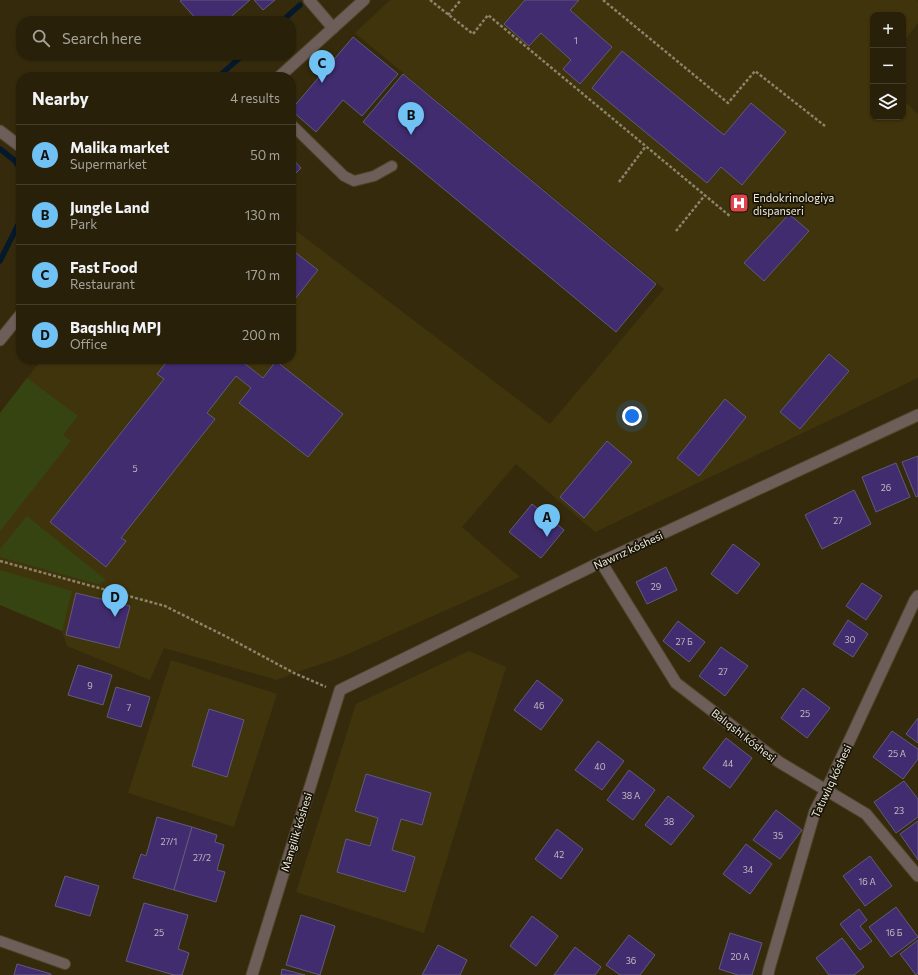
<!DOCTYPE html>
<meta charset="utf-8">
<style>
:root{--surface:#282009;--page:#342d17;--text:#f1f3f6;--muted:#a5a39c;--line:#443e2a;--accent:#70c2f4}
body{margin:0;font-family:Commissioner,sans-serif;background:var(--page);color:var(--text)}
.controls{position:absolute;right:12px;top:12px;display:grid;overflow:hidden;border-radius:8px;box-shadow:0 1px 3px #0004}
.controls button{width:36px;height:36px;display:grid;place-items:center;padding:0;border:0;border-bottom:1px solid var(--line);background:var(--surface);color:var(--text);font:20px sans-serif}
.you{position:absolute;left:632px;top:416px;width:14px;height:14px;margin:-10px;border:3px solid #fff;border-radius:50%;background:#1a73e8;box-shadow:0 0 0 6px #1a73e833}
.badge{display:grid;place-items:center;width:26px;height:26px;border-radius:50%;background:var(--accent);color:#111;font-size:13px;font-weight:700}
.pin{position:absolute;translate:-50% -33px;filter:drop-shadow(0 1px 2px #0008)}
.pin::after{content:'';position:absolute;top:21px;width:14px;height:12px;background:inherit;clip-path:polygon(0 0,100% 0,50% 100%)}
.list{margin:0;padding:0;list-style:none}
h2{display:flex;justify-content:space-between;align-items:center;height:52px;margin:0;padding:0 16px;font-size:17px}
h2 small{font-size:13px;font-weight:400;color:var(--muted)}
.list li{display:grid;grid-template-columns:26px 1fr auto;gap:12px;align-items:center;box-sizing:border-box;height:60px;padding:0 16px;border-top:1px solid var(--line)}
.list b{display:block;font-size:15px;white-space:nowrap}
.list p{margin:0;font-size:13px;white-space:nowrap;color:var(--muted)}
.list em{font-size:13px;font-style:normal;color:var(--muted)}
.icon{flex:none;width:22px;height:22px;fill:none;stroke:currentColor;stroke-width:2;stroke-linecap:round;stroke-linejoin:round}
.map{position:relative;flex:none;width:918px;height:975px;overflow:hidden}
.search{position:absolute;background:var(--surface);box-shadow:0 1px 3px #0004;left:16px;top:16px;width:280px;height:44px;display:flex;align-items:center;gap:10px;box-sizing:border-box;padding:0 14px;border-radius:16px;color:var(--muted);font-size:15px}
.panel{position:absolute;background:var(--surface);box-shadow:0 1px 3px #0004;left:16px;top:72px;width:280px;height:292px;border-radius:16px}
.map>svg:first-child{display:block}
</style>
<div class="map">
<svg width="918" height="975" viewBox="0 0 918 975">
<rect width="100%" height="100%" fill="#352b0c"/>
<g fill="#40340c">
<polygon points="390,0 917,0 918,1 918,23 903,42 903,15 873,15 873,117 903,117 903,100 918,114 918,378 595,532 516,464 462,527 520,577 339,658 294,673 277,680 164,648 150,680 67,646 62,631 0,605 0,413 42,359 291,359 291,227 550,424 664,289 355,33"/>
<polygon points="469,651 506,667 424,933 296,892 356,704"/>
<polygon points="171,660 277,694 234,827 128,793"/>
</g>
<g fill="#364412">
<polygon points="27,378 78,416 63,435 71,441 0,531 0,413"/>
<polygon points="27,516 106,580 98,584 0,557 0,549"/>
<polygon points="0,570 72,591 62,631 0,605"/>
</g>
<g fill="none" stroke-linecap="round" stroke-linejoin="round">
<g stroke="#06192b" stroke-width="5.5">
<polyline points="282,21 300,5"/>
<polyline points="218,77 243,55"/>
<polyline points="0,149 14,160 21,169"/>
<polyline points="0,261 21,219"/>
</g>
</g>
<g fill="#402c6e" stroke="#615b79">
<polygon points="182,0 250,0 226,21 198,21 180,1"/>
<polygon points="254,0 275,0 263,10"/>
<polygon points="525,0 579,0 570,10 612,47 580,84 563,69 571,60 541,33 529,46 504,24"/>
<polygon points="353,37 398,74 362,116 343,100 316,132 291,110"/>
<polygon points="622,51 724,135 751,103 786,132 742,185 721,167 707,183 592,88"/>
<polygon points="403,74 656,284 616,332 363,122"/>
<polygon points="291,157 301,168 291,178"/>
<polygon points="789,214 809,231 764,281 744,263"/>
<polygon points="291,249 318,270 291,304"/>
<polygon points="829,354 849,371 800,429 780,412"/>
<polygon points="169,359 247,359 244,363 263,378 276,361 343,414 308,457 239,403 251,388 236,376 207,413 215,419 121,538 126,541 106,567 50,522 164,379 157,374"/>
<polygon points="725,399 746,417 699,476 677,458"/>
<polygon points="607,441 632,462 584,518 560,497"/>
<polygon points="918,456 918,496 916,497 902,462"/>
<polygon points="896,463 910,497 876,512 862,477"/>
<polygon points="854,490 871,524 822,549 805,515"/>
<polygon points="532,504 564,530 541,558 509,532"/>
<polygon points="733,544 760,564 737,594 711,574"/>
<polygon points="666,567 677,590 647,604 636,582"/>
<polygon points="862,583 882,596 866,620 846,606"/>
<polygon points="76,593 130,606 119,648 66,635"/>
<polygon points="848,620 868,634 853,657 833,644"/>
<polygon points="678,621 705,642 689,662 663,641"/>
<polygon points="721,647 748,666 725,696 699,676"/>
<polygon points="78,665 112,675 103,705 68,695"/>
<polygon points="537,680 563,700 541,730 514,710"/>
<polygon points="116,687 150,697 141,727 107,717"/>
<polygon points="803,688 830,708 807,738 781,718"/>
<polygon points="209,709 244,720 227,777 192,766"/>
<polygon points="918,718 918,743 906,734"/>
<polygon points="892,731 918,749 918,759 903,779 873,757"/>
<polygon points="726,738 752,758 730,788 703,768"/>
<polygon points="598,741 624,761 602,790 575,770"/>
<polygon points="629,770 655,790 633,820 607,800"/>
<polygon points="366,774 431,793 422,825 401,819 392,850 415,857 405,892 337,872 346,839 370,846 378,818 355,811"/>
<polygon points="904,781 918,799 918,817 896,833 874,802"/>
<polygon points="668,796 694,816 671,845 645,825"/>
<polygon points="776,810 802,830 780,859 753,840"/>
<polygon points="157,817 192,827 174,890 133,878 141,854 146,856"/>
<polygon points="918,821 918,860 900,834"/>
<polygon points="192,827 217,835 215,842 224,845 217,870 225,872 216,902 174,890"/>
<polygon points="557,829 583,849 561,879 535,859"/>
<polygon points="746,844 772,864 750,894 723,874"/>
<polygon points="870,856 892,886 865,906 843,876"/>
<polygon points="65,876 99,886 90,916 55,906"/>
<polygon points="144,903 188,915 178,949 189,953 182,975 174,975 126,961"/>
<polygon points="896,907 918,937 891,957 869,927"/>
<polygon points="859,909 867,920 860,926 872,941 860,950 840,924"/>
<polygon points="301,915 335,926 320,975 286,965"/>
<polygon points="532,916 558,936 536,966 510,946"/>
<polygon points="730,933 762,943 752,975 738,975 719,969"/>
<polygon points="629,935 655,955 640,975 620,975 606,965"/>
<polygon points="842,938 864,967 854,975 829,975 816,958"/>
<polygon points="918,940 918,973 916,975 900,954"/>
<polygon points="438,945 467,960 460,975 422,975"/>
<polygon points="575,947 601,967 595,975 554,975"/>
<polygon points="17,964 51,974 51,975 14,975"/>
<polygon points="282,969 305,975 281,975"/>
</g>
<g fill="none" stroke-linecap="round" stroke-linejoin="round">
<defs>
<g id="service">
<polyline points="291,124 344,176 354,181 374,176 392,166"/>
<polyline points="0,941 65,964"/>
</g>
<g id="minor">
<polyline points="309,0 333,28"/>
<polyline points="0,131 21,147"/>
<polyline points="601,562 676,683 779,762 866,814 918,876"/>
<polyline points="252,975 340,690 601,562 918,415"/>
<polyline points="768,975 769,969 815,811 831,780 915,600 918,596"/>
</g>
<g id="tertiary">
<polyline points="279,77 364,0"/>
<polyline points="0,340 21,314"/>
</g>
</defs>
<use href="#service" stroke="#4f4629" stroke-width="12"/>
<use href="#minor" stroke="#4f4629" stroke-width="13"/>
<use href="#tertiary" stroke="#4f4629" stroke-width="13"/>
<g stroke="#8b836a" stroke-width="2.5" stroke-dasharray="3 2" stroke-linecap="butt">
<polyline points="430,0 473,34 488,15 731,217"/>
<polyline points="603,0 728,103 755,71 825,126"/>
<polyline points="448,15 461,0"/>
<polyline points="619,182 646,146"/>
<polyline points="676,231 705,195"/>
<polyline points="0,561 165,606 227,637 294,673 326,687"/>
</g>
<use href="#service" stroke="#6d5e59" stroke-width="10"/>
<use href="#minor" stroke="#6d5e59" stroke-width="11"/>
<use href="#tertiary" stroke="#6d5e59" stroke-width="11"/>
</g>
<defs>
<symbol id="hospital-square" viewBox="-11 -11 22 22"><rect x="-9" y="-9" width="18" height="18" rx="4" fill="#e0444e" stroke="#181408"/><path d="M-5-5h3v3.5h4V-5h3V5h-3V1.5h-4V5h-3Z" fill="#fff"/></symbol>
</defs>
<g fill-rule="evenodd">
<use href="#hospital-square" x="728" y="192" width="22" height="22"/>
</g>
<g text-anchor="middle" dominant-baseline="central" stroke-width="3.5" stroke-linejoin="round" paint-order="stroke">
<g font-size="9" fill="#c4bbbe">
<text x="576" y="40">1</text>
<text x="135" y="468">5</text>
<text x="886" y="487">26</text>
<text x="838" y="520">27</text>
<text x="656" y="586">29</text>
<text x="850" y="639">30</text>
<text x="684" y="641">27 Б</text>
<text x="723" y="671">27</text>
<text x="90" y="685">9</text>
<text x="539" y="705">46</text>
<text x="129" y="707">7</text>
<text x="805" y="713">25</text>
<text x="897" y="753">25 А</text>
<text x="728" y="763">44</text>
<text x="600" y="766">40</text>
<text x="631" y="795">38 А</text>
<text x="899" y="810">23</text>
<text x="669" y="821">38</text>
<text x="778" y="835">35</text>
<text x="169" y="841">27/1</text>
<text x="559" y="854">42</text>
<text x="202" y="857">27/2</text>
<text x="748" y="869">34</text>
<text x="867" y="881">16 А</text>
<text x="159" y="932">25</text>
<text x="894" y="932">16 Б</text>
<text x="740" y="956">20 А</text>
<text x="631" y="960">36</text>
</g>
<g font-size="11" fill="#f0ebd9" stroke="#181408" text-anchor="start">
<text x="753" y="197">Endokrinologiya<tspan x="753" dy="13">dispanseri</tspan></text>
</g>
<g font-size="11" fill="#f0ebd9" stroke="#181408">
<text transform="translate(628 550) rotate(-25)">Nawrız kóshesi</text>
<text transform="translate(744 735) rotate(38)">Balıqshı kóshesi</text>
<text transform="translate(831 781) rotate(-65)">Tatıwlıq kóshesi</text>
<text transform="translate(296 832) rotate(-73)">Mangilik kóshesi</text>
</g>
</g>
</svg>
<div class="controls">
<button>+</button>
<button>−</button>
<button><svg class="icon" aria-label="layers" viewBox="0 0 24 24"><path d="M12 4l9 5-9 5-9-5zM3 14l9 5 9-5"/></svg></button>
</div>
<div class="you"></div>
<div class="pin badge" style="left:547px;top:537px">A</div>
<div class="pin badge" style="left:411px;top:135px">B</div>
<div class="pin badge" style="left:322px;top:83px">C</div>
<div class="pin badge" style="left:115px;top:617px">D</div>
<div class="search"><svg class="icon" aria-label="search" viewBox="0 0 24 24"><circle cx="10" cy="10" r="6"/><path d="M15 15l6 6"/></svg>Search here</div>
<section class="panel">
<h2>Nearby<small>4 results</small></h2>
<ul class="list">
<li><span class="badge">A</span><div><b>Malika market</b><p>Supermarket</p></div><em>50 m</em></li>
<li><span class="badge">B</span><div><b>Jungle Land</b><p>Park</p></div><em>130 m</em></li>
<li><span class="badge">C</span><div><b>Fast Food</b><p>Restaurant</p></div><em>170 m</em></li>
<li><span class="badge">D</span><div><b>Baqshlıq MPJ</b><p>Office</p></div><em>200 m</em></li>
</ul>
</section>
</div>
